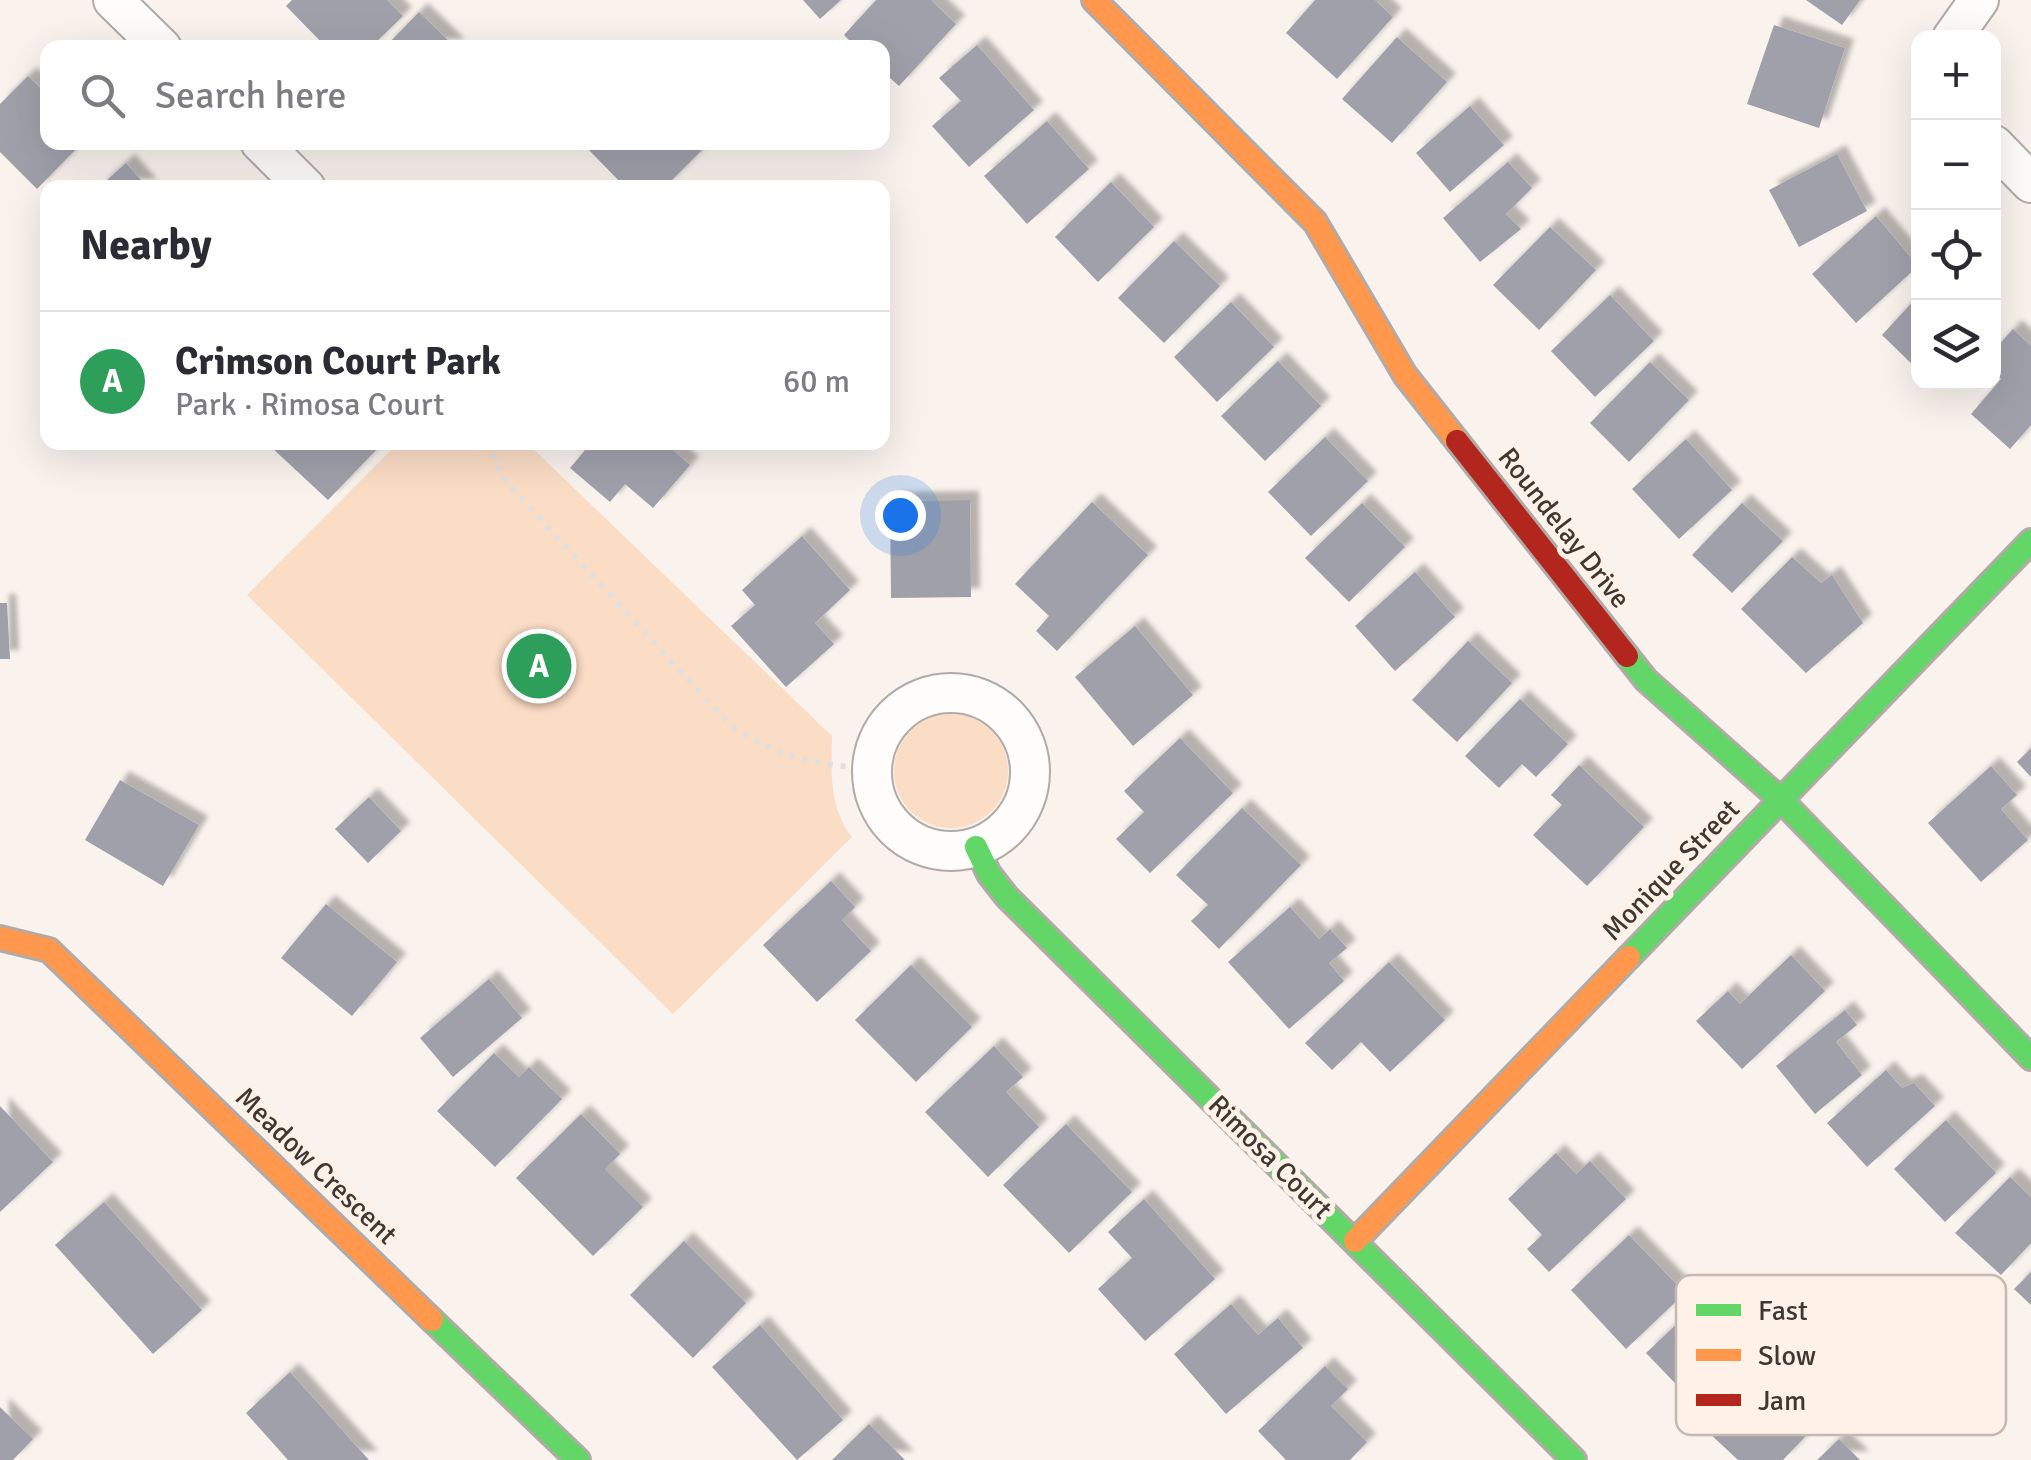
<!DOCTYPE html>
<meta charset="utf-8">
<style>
:root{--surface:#fff;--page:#f2f2f3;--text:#2b2b33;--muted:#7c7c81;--line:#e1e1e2;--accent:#0b8043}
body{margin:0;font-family:Signika,sans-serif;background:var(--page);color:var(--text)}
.controls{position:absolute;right:30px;top:30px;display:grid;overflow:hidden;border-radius:20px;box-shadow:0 10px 40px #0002}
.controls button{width:90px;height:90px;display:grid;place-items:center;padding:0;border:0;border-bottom:2px solid var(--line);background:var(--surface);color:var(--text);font:50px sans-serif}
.you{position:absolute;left:900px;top:515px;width:35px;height:35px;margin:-25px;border:8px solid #fff;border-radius:50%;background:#1a73e8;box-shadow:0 0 0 15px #1a73e833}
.badge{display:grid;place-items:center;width:65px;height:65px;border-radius:50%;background:var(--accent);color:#fff;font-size:32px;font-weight:700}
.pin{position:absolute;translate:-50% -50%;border:5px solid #fff;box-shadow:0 2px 10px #0006}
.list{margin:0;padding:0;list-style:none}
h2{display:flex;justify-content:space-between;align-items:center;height:130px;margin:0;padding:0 40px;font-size:42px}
h2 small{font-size:32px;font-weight:400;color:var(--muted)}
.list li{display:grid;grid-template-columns:65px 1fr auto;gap:30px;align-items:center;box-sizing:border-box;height:140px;padding:0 40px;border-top:2px solid var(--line)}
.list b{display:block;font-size:38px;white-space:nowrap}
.list p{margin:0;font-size:32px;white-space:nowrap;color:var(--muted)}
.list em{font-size:32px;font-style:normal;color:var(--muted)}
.icon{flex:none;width:55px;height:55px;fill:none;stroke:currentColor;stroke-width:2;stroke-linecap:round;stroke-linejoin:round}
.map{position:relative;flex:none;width:2031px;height:1460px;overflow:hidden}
.search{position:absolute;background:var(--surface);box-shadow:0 10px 40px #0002;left:40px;top:40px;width:850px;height:110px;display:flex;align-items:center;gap:25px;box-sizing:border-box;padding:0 35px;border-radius:20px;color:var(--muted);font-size:38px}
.panel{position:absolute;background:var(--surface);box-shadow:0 10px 40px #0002;left:40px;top:180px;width:850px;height:270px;border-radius:20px}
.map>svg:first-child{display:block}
</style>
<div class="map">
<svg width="2031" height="1460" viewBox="0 0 2031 1460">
<defs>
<filter id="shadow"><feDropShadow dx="9" dy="-9" stdDeviation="2.5" flood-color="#0004"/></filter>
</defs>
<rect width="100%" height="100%" fill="#f9f2ed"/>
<g fill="#fbdcc5">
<path d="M399 442 527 443 832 736C831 772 829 808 852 837L673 1014 247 595Z"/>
<circle cx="951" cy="771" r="57"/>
</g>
<g fill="#9fa0aa" filter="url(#shadow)">
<polygon points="292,0 387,0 403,16 370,48 327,48 286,6"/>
<polygon points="803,0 841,0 820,19"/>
<polygon points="876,0 931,0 956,24 899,86 882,71 882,48 857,48 844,35"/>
<polygon points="1315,0 1375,0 1393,17 1337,79 1286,33"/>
<polygon points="1806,0 1860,0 1842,25"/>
<polygon points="419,12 456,48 384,48"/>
<polygon points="1774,25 1845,48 1819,128 1747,104"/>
<polygon points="1397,37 1447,82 1392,143 1342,99"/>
<polygon points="977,45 1034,110 969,167 932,126 961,101 939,78"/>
<polygon points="28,76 48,95 48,142 83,142 37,189 0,152 0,104"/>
<polygon points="1470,106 1504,145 1450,192 1416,153"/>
<polygon points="1047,121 1089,169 1027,224 984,176"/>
<polygon points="585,142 699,142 704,148 664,188 626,188 583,144"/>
<polygon points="1837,154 1867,211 1799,247 1769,190"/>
<polygon points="1508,162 1532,188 1506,214 1521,229 1480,262 1443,218"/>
<polygon points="126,163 148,188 98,188"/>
<polygon points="1111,182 1154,227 1098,282 1055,237"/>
<polygon points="1876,216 1918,266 1856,323 1812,274"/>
<polygon points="1550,227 1596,270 1539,330 1493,285"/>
<polygon points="1174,241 1220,286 1164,343 1118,298"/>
<polygon points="1610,295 1654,341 1595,397 1551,351"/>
<polygon points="1918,296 1918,370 1882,335"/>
<polygon points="1231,302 1274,347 1217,402 1174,357"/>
<polygon points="2013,329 2031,346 2031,425 2010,449 1971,414 2001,379 1994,373 1994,350"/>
<polygon points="1278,361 1321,406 1265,461 1221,416"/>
<polygon points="1650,362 1689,400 1629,462 1590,423"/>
<polygon points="1325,437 1368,481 1311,536 1268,492"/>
<polygon points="1686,439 1732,490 1679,539 1632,489"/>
<polygon points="274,442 372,442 378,448 328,500 270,446"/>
<polygon points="592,442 664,442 690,465 653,508 625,484 610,502 570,468"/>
<polygon points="970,500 971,597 891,598 890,501"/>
<polygon points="1092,502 1148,555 1057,651 1036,631 1049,616 1015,584"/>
<polygon points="1362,503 1405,547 1349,602 1305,558"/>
<polygon points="1742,503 1783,541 1732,593 1692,555"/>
<polygon points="802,536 850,590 815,623 834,644 786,687 731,626 755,605 742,590"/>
<polygon points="1792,557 1821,583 1832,575 1863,623 1806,673 1741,609"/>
<polygon points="1415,572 1455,617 1395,671 1355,626"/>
<polygon points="0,603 7,603 10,659 0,659"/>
<polygon points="1135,626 1193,695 1133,746 1075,677"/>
<polygon points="1468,641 1512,683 1457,742 1412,700"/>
<polygon points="1520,699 1568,744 1536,777 1522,764 1499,788 1465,756"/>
<polygon points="1180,738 1233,793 1150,873 1116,839 1144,812 1124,791"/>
<polygon points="2031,748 2031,777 2017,762"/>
<polygon points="1579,765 1644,827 1587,886 1533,835 1562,805 1551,795"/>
<polygon points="1991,766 2017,795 2001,809 2028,840 1981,882 1928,823"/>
<polygon points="120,780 199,825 163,886 85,840"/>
<polygon points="369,797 401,831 368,863 335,829"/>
<polygon points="1242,808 1301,865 1219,949 1191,921 1208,905 1176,875"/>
<polygon points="831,881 855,907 842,920 871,951 817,1002 763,945"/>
<polygon points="326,904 397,962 352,1016 281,958"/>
<polygon points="1290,907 1319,939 1330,929 1347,948 1329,963 1344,981 1289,1029 1228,962"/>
<polygon points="1791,955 1825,991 1742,1069 1696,1021 1728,991 1740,1004"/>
<polygon points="1389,962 1445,1020 1390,1072 1361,1042 1332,1070 1305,1043"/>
<polygon points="911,965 972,1027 916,1082 855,1020"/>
<polygon points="489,979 522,1018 453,1077 420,1038"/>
<polygon points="1845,1010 1857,1025 1836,1042 1862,1075 1815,1114 1776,1066"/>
<polygon points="994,1046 1023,1077 1006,1092 1039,1127 988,1177 925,1112"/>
<polygon points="494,1053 519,1077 529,1067 562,1099 495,1167 437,1111"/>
<polygon points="1886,1070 1902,1088 1914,1083 1935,1106 1867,1167 1827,1123"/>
<polygon points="0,1106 53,1162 0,1212"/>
<polygon points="581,1114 620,1154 605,1169 643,1207 593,1256 516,1178"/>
<polygon points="1946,1120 1996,1173 1945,1222 1894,1169"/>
<polygon points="1066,1124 1132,1192 1069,1253 1003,1185"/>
<polygon points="1556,1153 1576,1174 1590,1161 1626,1199 1549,1272 1527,1249 1542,1235 1508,1199"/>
<polygon points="2010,1177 2031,1197 2031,1243 2001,1275 1955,1233"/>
<polygon points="1144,1199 1215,1279 1145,1341 1098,1289 1132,1258 1108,1232"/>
<polygon points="104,1202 202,1310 153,1354 55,1245"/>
<polygon points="1629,1235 1685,1293 1626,1349 1571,1290"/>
<polygon points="684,1241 746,1303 693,1358 630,1295"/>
<polygon points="2031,1272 2031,1305 2014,1289"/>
<polygon points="1701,1301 1752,1357 1698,1407 1646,1353"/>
<polygon points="1231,1304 1258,1335 1278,1318 1303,1348 1226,1414 1174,1354"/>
<polygon points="760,1325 843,1420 797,1460 712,1367"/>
<polygon points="1325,1366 1348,1389 1331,1406 1367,1442 1350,1460 1286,1460 1258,1431"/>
<polygon points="290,1372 369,1460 288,1460 246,1413"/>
<polygon points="1763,1372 1818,1423 1783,1460 1738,1460 1708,1432"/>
<polygon points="0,1407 33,1439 13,1460 0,1460"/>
<polygon points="869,1424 905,1460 832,1460"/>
<polygon points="1839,1439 1860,1460 1817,1460"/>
</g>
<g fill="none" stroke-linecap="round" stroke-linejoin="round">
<defs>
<g id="street">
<polyline points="113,0 162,48"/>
<polyline points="1952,38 1979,0"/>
<polyline points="260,142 306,188"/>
<polyline points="1994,145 2031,183"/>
<circle cx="951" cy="772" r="79"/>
</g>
<g id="fast">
<polyline points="1627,656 1646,680 1781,800 2031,1058"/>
<polyline points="976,847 989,874 1007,897 1574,1460"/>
<polyline points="1629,957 2031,541"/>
<polyline points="432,1320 578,1460"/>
</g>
<g id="slow">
<polyline points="1094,0 1315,222 1405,375 1457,441"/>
<polyline points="0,938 49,950 432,1320"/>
<polyline points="1355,1241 1629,957"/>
</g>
<polyline id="jam" points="1457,441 1627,656"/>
</defs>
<use href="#street" stroke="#b2aaa6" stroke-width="42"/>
<use href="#fast" stroke="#b2aaa6" stroke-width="28"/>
<use href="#slow" stroke="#b2aaa6" stroke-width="28"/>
<use href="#jam" stroke="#b2aaa6" stroke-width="28"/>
<path stroke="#e2e0df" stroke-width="6" stroke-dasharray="5 8" stroke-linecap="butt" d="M488 442 496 465 510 486 732 727C783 759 812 764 871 769"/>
<use href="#street" stroke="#fefdfc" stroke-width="38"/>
<use href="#fast" stroke="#63d668" stroke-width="22"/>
<use href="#slow" stroke="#ff974d" stroke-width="22"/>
<use href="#jam" stroke="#b3261e" stroke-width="22"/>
</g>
<g text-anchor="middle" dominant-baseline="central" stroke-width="10" stroke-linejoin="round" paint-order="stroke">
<g font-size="28" fill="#3f3731" stroke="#fef1e8">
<text transform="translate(1564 528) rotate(52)">Roundelay Drive</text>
<text transform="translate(1671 870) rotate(-46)">Monique Street</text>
<text transform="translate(1270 1157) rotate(45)">Rimosa Court</text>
<text transform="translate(316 1166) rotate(44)">Meadow Crescent</text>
</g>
</g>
<rect x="1676" y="1275" width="330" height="160" rx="15" fill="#fef1e8" stroke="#c5b9b1" stroke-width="2.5"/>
<rect x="1696" y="1304" width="45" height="12" fill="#63d668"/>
<rect x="1696" y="1349" width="45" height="12" fill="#ff974d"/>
<rect x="1696" y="1394" width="45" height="12" fill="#b3261e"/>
<g font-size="28" fill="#3f3731">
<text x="1758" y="1320">Fast</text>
<text x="1758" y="1365">Slow</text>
<text x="1758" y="1410">Jam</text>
</g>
</svg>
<div class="controls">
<button>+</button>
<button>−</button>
<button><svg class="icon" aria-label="locate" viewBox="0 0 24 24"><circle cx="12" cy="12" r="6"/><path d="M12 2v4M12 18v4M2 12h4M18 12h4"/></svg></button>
<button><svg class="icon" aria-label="layers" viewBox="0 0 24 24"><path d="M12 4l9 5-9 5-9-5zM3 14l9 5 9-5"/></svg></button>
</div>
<div class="you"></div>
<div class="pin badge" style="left:539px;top:666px;background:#2e9e5b">A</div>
<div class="search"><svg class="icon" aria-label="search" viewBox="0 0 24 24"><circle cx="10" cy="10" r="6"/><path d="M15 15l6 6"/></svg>Search here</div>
<section class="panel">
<h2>Nearby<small></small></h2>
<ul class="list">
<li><span class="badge" style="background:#2e9e5b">A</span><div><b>Crimson Court Park</b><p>Park · Rimosa Court</p></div><em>60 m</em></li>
</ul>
</section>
</div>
